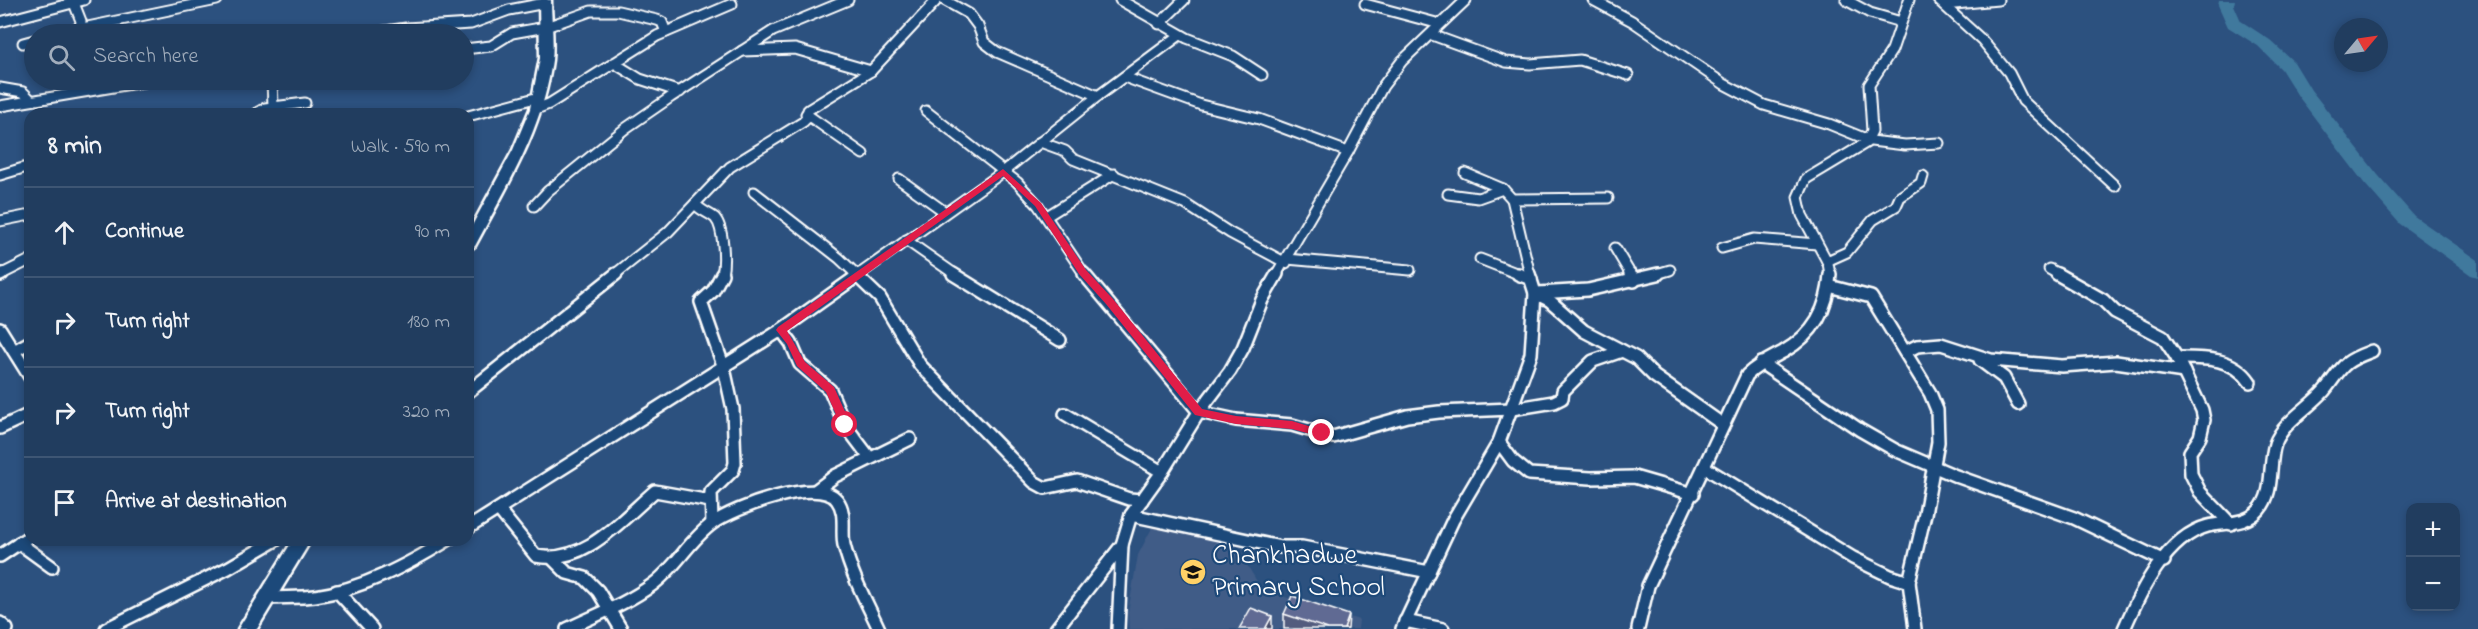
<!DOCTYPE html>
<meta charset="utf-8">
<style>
:root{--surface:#213d5f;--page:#294465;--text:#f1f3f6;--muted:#a2aebd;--line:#3e5674}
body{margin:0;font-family:"Indie Flower",sans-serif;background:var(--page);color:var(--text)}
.controls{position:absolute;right:18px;bottom:18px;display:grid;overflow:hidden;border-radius:12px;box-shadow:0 3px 9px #0003}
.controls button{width:54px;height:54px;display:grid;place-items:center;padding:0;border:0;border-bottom:2px solid var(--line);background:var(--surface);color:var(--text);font:30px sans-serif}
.compass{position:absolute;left:2334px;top:18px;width:54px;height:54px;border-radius:50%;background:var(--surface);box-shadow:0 3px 9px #0003;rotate:61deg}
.stop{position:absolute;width:18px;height:18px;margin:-14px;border:4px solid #e11d48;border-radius:50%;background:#fff}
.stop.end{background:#e11d48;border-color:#fff;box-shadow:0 2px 6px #0008}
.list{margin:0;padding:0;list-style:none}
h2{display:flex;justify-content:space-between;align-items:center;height:78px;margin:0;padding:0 24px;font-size:26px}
h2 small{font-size:20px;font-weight:400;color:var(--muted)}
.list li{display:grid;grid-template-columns:39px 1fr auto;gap:18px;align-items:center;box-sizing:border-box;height:90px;padding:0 24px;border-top:2px solid var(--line)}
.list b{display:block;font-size:22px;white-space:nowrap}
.list em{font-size:20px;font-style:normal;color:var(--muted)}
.icon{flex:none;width:33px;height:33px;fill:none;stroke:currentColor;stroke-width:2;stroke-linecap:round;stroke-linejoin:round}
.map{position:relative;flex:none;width:2478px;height:629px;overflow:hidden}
.search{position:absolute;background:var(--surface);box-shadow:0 3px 9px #0003;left:24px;top:24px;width:450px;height:66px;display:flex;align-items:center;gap:15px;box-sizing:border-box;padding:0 21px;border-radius:33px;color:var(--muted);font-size:22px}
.panel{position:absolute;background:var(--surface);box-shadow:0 3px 9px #0003;left:24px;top:108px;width:450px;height:438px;border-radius:18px}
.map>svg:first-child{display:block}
</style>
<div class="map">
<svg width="2478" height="629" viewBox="0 0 2478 629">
<rect width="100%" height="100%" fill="#2c517f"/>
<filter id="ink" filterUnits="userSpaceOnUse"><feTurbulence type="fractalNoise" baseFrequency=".0167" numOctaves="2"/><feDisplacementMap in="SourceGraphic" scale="12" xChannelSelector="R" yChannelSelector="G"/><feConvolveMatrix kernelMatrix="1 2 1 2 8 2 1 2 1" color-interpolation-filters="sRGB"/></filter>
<g filter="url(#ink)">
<polygon fill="#405c87" points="1155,522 1234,543 1262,590 1359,620 1358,629 1129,629 1128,613 1138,555"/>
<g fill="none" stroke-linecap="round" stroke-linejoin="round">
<polygon fill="#41799d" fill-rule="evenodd" points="2219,0 2235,0 2234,5 2241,21 2270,40 2294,62 2311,90 2378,175 2414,216 2478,260 2478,277 2471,275 2400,224 2364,183 2298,96 2281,69 2258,46 2228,27 2218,5"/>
<defs>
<g id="street-far1">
<polyline points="944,0 969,14 978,26 984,42 997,52 1098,96"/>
<polyline points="1120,0 1187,38 1233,56 1262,75"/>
<polyline points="1593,0 1632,21 1724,84 1764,105 1829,124 1871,141 1905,145 1939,143"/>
<polyline points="1846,0 1870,13 1901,22"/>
<polyline points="1938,0 1982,40 2009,73 2023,101 2115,186"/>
<polyline points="74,3 81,21 80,28"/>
<polyline points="1365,4 1440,24"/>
<polyline points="1944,5 1998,0"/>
<polyline points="0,22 84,0"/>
<polyline points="1159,24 1184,0"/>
<polyline points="54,34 217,0"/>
<polyline points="364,34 406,28 471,24 509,10 545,3"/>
<polyline points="1432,35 1506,62 1530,64 1580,60 1628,75"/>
<polyline points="23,43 34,40"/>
<polyline points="464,49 491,46 512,33 546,27 591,11 618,11 657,20 662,22 666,32"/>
<polyline points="742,51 795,49 871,71"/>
<polyline points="614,63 640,79 680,92"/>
<polyline points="1124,77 1201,105 1259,119 1348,152"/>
<polyline points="272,80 273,106"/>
<polyline points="0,88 23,92 31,100"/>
<polyline points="0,106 155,80"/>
<polyline points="536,109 549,104 657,36 732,4"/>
<polyline points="926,111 1017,182 1038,205 1085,275"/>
<polyline points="255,114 265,108 305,103"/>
<polyline points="806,114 863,154"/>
<polyline points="468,116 539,97"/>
<polyline points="1040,142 1065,151 1073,159 1185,204 1230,233 1286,263"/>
<polyline points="1465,173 1503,189 1512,199 1608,198"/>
<polyline points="0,175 30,166"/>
<polyline points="899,179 945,212"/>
<polyline points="754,192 839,258 857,275"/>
<polyline points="1448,194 1478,198 1503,189"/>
<polyline points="1512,199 1530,275"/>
<path d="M695 204C701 211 709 213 715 218 724 228 725 262 722 275"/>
<polyline points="534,206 548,191 626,128 671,97 773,31 848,0"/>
<polyline points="1047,216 1114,174"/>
<polyline points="0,221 30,215"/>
<polyline points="906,240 956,275"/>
<polyline points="1615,248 1631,275"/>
<polyline points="1722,248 1754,239 1817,244"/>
<polyline points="1287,259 1410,270"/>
<polyline points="1480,259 1521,275"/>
<polyline points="1827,261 1847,252 1873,220 1896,206 1900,197 1921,183 1923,176"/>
<polyline points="2049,269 2060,275"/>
<polyline points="0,275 30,260"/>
<polyline points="614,275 668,232 730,167 803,122 807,118 808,110 871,71 937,0"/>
<polyline points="858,275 1003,172 1098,96 1180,35"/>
<polyline points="1276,275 1348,152 1383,86 1402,61 1466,0"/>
<polyline points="1653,275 1670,270"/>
<polyline points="1830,275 1828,263 1802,215 1798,197 1806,179 1866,143 1872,131 1869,85 1892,50 1909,0"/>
</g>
<g id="street">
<polyline points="855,274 880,298 920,365 1034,482 1045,488 1077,481 1129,499 1142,500"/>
<polyline points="953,274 1060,340"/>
<polyline points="1084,274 1199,412 1236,420 1292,425 1333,437 1407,416 1439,412 1512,409 1554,402 1562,398 1563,391 1593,361 1622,351"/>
<polyline points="1518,274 1531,279"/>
<polyline points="1630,274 1634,281"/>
<polyline points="2057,274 2103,300 2115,312 2163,337 2177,358 2202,410 2204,420 2200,437 2190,452 2191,474 2200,492 2231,524"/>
<polyline points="0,275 2,274"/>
<polyline points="1829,286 1871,297 1930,393 1937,410 1938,442 1925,514 1909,582 1915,629"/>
<polyline points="1535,293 1549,300 1584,331 1636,358 1654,376 1722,424"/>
<polyline points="1538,293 1588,290 1658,274"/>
<polyline points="0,329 30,377"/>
<polyline points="781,330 791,343 800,364 830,390 845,425 870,458"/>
<polyline points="14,351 30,342"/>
<polyline points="1905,352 1917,346 1941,344 1991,360 2062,366 2116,362 2184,372"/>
<path d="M2177 358C2205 358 2233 357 2250 382"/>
<polyline points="1980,360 2004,378 2018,404"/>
<polyline points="1761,363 1860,430 1895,450 1956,476 2074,518 2164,561"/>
<polyline points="468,392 616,274"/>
<polyline points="1065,414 1162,472"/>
<polyline points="0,428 30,414"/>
<polyline points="1499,442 1513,461 1529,474 1591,478 1634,477 1693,494"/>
<polyline points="1704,467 1853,558 1890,576 1909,582"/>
<polyline points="815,491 835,476 910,439"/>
<path d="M499 510 536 556C585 565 621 520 655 491L710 501"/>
<polyline points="1131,515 1280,547 1302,547 1429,572"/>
<polyline points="712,523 711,492 733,470 735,463 733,409 724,368 701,302 713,291 722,274"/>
<polyline points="468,528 781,330 860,274"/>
<polyline points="19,543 52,567"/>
<polyline points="0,556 30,536"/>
<polyline points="553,559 567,573 585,578 598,591 621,629"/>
<polyline points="337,591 372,629"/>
<path d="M268 598C284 597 299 598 315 596 363 589 407 565 448 540"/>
<polyline points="1405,621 1443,629"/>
<polyline points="0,623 7,629"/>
<polyline points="106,629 228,568 276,540"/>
<path d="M567 629C596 615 626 604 652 585 676 568 689 540 713 523 734 508 818 476 837 500 847 513 841 530 844 545 851 574 866 601 879 629"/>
<polyline points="1056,629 1122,545"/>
<polyline points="1118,629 1122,545 1131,515 1162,472 1199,412 1230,371 1243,348 1262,300 1277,274"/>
<polyline points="1402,629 1453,520 1499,442 1531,354 1535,293 1529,274"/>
<path d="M1638 629 1648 586 1747 375C1757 365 1770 359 1783 352 1814 334 1828 309 1830 274"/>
<path d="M2124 629C2140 592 2166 537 2208 526 2226 522 2246 525 2259 510 2275 492 2268 465 2275 444 2283 422 2309 408 2324 391 2332 382 2338 370 2347 363 2355 357 2364 354 2372 351"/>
</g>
<g id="secondary">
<path d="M539 0H551C551 19 554 41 552 60 543 129 507 186 475 246L468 251V233L513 150 530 109 540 58Z"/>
<polygon points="293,540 311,540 257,629 238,629"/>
</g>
</defs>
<use href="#street-far1" stroke="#fff" stroke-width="13"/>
<use href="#street" stroke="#fff" stroke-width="16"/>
<use href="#secondary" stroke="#fff" stroke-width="5"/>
<use href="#street-far1" stroke="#1f4a7a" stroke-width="9"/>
<use href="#street" stroke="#1f4a7a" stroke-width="11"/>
<use href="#secondary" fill="#1f4a7a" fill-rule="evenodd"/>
</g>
<polygon fill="#535c7e" stroke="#fff" stroke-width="1.5" points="1284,614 1348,629 1284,629"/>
<g fill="#444b67" stroke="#fff" stroke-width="1.5">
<polygon points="1349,615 1348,629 1344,629"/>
<polygon points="1272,616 1272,629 1265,629"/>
</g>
<g fill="#616b93" stroke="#fff" stroke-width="1.5">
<polygon points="1292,596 1349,615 1344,629 1328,629 1284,614"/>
<polygon points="1251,608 1272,616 1265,629 1239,629"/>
</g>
</g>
<polygon fill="#e11d48" points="1003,169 1041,203 1086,270 1113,299 1202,409 1236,416 1292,421 1325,431 1325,436 1322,437 1292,429 1236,424 1195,415 1106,304 1079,274 1035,206 1003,176 787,331 805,362 834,387 851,425 849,428 842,428 826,392 797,366 787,344 776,330 778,327"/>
<defs>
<symbol id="school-disc" viewBox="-11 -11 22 22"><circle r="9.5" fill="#ffd166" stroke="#1f4a7a"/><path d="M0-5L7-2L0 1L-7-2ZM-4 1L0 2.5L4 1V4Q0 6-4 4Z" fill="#111"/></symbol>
</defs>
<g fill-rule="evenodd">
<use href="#school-disc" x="1178" y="557" width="30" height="30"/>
</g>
<g text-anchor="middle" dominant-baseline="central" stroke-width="4.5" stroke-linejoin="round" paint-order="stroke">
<g font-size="28" fill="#fff" stroke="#1f4a7a" text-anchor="start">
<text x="1212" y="556">Chankhadwe<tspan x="1212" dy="32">Primary School</tspan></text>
</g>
</g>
</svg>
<div class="controls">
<button>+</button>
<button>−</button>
</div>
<svg class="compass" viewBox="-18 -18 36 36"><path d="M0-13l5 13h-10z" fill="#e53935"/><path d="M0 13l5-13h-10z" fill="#a2aebd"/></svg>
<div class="stop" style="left:845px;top:425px"></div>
<div class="stop end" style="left:1322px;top:433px"></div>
<div class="search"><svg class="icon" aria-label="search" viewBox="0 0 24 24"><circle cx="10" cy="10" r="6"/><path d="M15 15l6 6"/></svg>Search here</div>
<section class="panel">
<h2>8 min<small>Walk · 590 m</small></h2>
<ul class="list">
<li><svg class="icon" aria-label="ahead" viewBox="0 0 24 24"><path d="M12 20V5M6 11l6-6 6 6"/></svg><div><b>Continue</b></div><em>90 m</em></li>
<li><svg class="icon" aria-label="right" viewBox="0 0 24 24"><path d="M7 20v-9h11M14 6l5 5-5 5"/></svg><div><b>Turn right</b></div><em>180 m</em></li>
<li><svg class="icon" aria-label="right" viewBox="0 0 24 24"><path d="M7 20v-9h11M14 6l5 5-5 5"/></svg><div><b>Turn right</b></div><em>320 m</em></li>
<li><svg class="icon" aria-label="arrive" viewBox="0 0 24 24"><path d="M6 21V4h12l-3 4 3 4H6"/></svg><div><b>Arrive at destination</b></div></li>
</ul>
</section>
</div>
